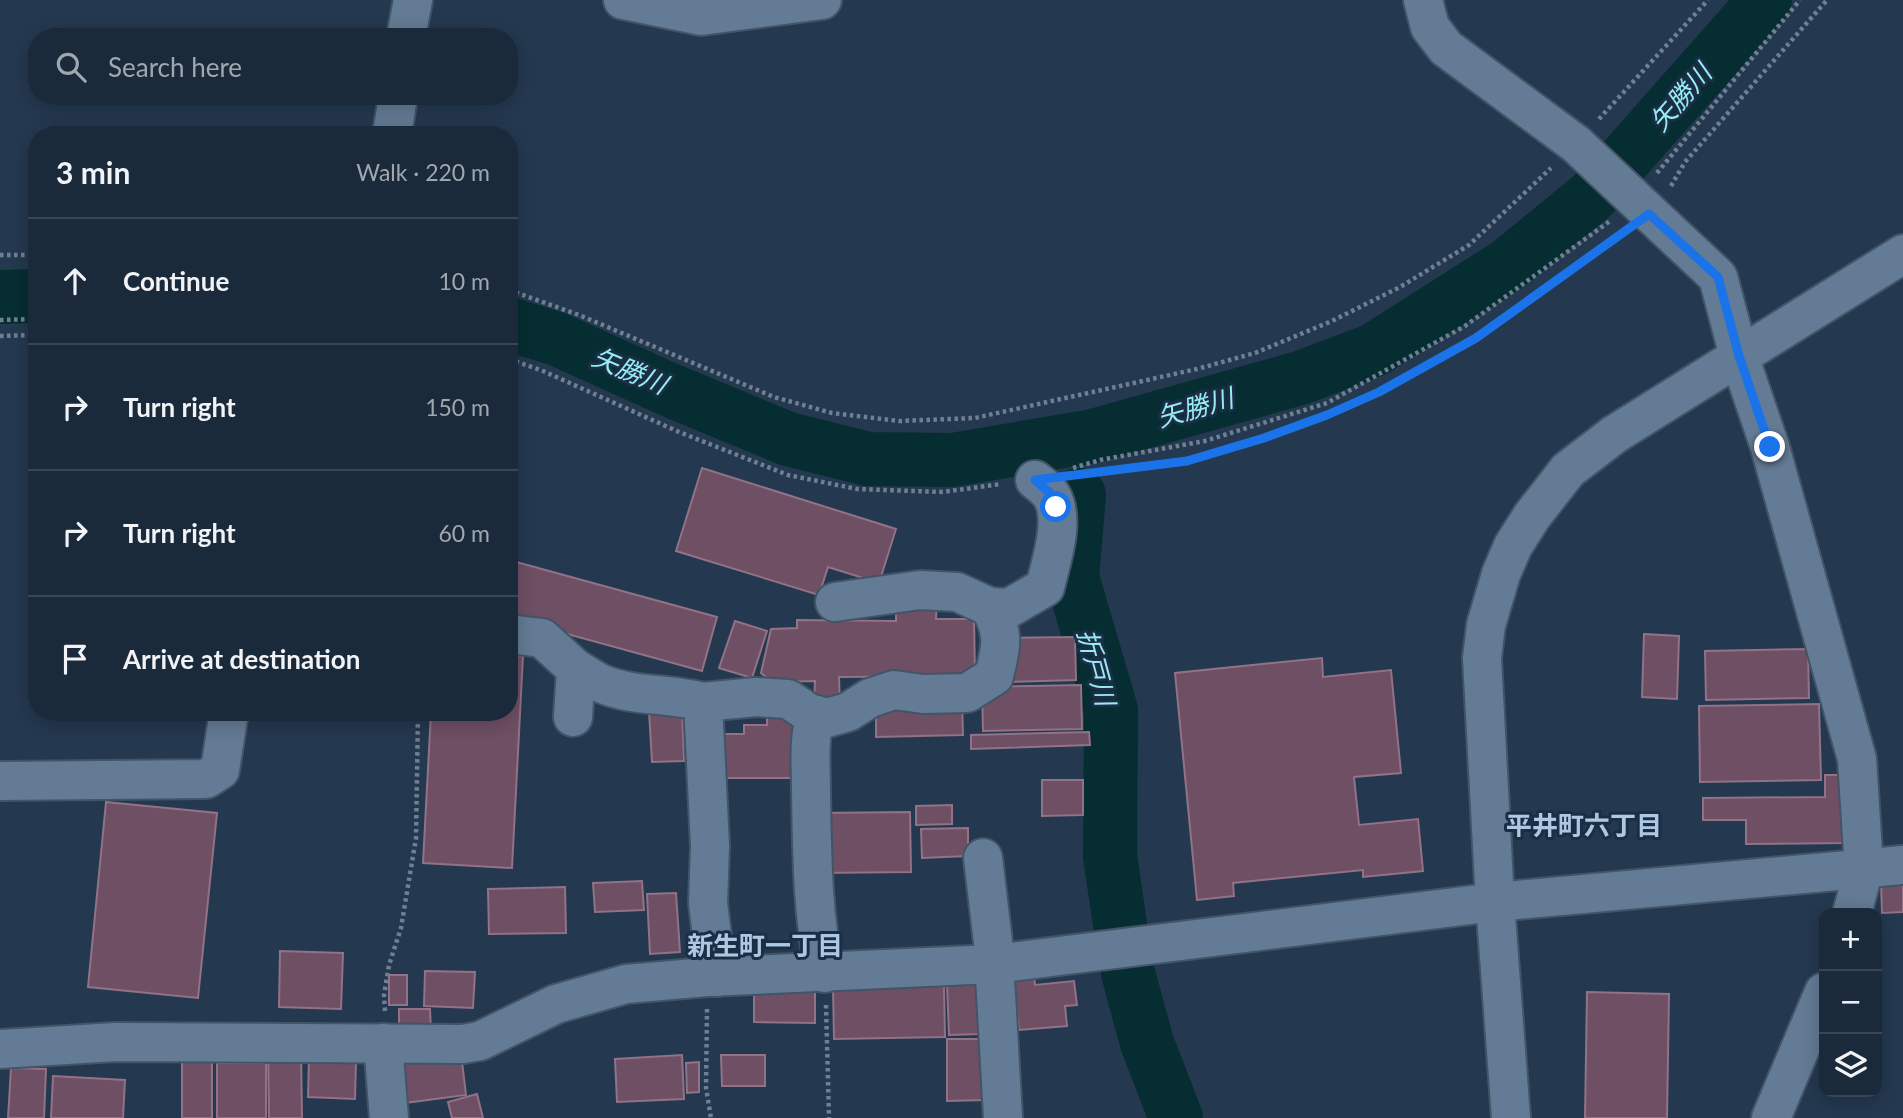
<!DOCTYPE html>
<meta charset="utf-8">
<style>
:root{--surface:#1b2a3b;--page:#283646;--text:#f1f3f6;--muted:#a0a7af;--line:#394655}
body{margin:0;font-family:Lato,"Noto Sans JP",sans-serif;background:var(--page);color:var(--text)}
.controls{position:absolute;right:21px;bottom:21px;display:grid;overflow:hidden;border-radius:14px;box-shadow:0 4px 18px #0003}
.controls button{width:63px;height:63px;display:grid;place-items:center;padding:0;border:0;border-bottom:2px solid var(--line);background:var(--surface);color:var(--text);font:35px sans-serif}
.stop{position:absolute;width:21px;height:21px;margin:-16px;border:5px solid #1a73e8;border-radius:50%;background:#fff}
.stop.end{background:#1a73e8;border-color:#fff;box-shadow:0 2px 7px #0008}
.list{margin:0;padding:0;list-style:none}
h2{display:flex;justify-content:space-between;align-items:center;height:91px;margin:0;padding:0 28px;font-size:30px}
h2 small{font-size:23px;font-weight:400;color:var(--muted)}
.list li{display:grid;grid-template-columns:46px 1fr auto;gap:21px;align-items:center;box-sizing:border-box;height:126px;padding:0 28px;border-top:2px solid var(--line)}
.list b{display:block;font-size:26px;white-space:nowrap}
.list em{font-size:23px;font-style:normal;color:var(--muted)}
.icon{flex:none;width:38px;height:38px;fill:none;stroke:currentColor;stroke-width:2;stroke-linecap:round;stroke-linejoin:round}
.map{position:relative;flex:none;width:1903px;height:1118px;overflow:hidden}
.search{position:absolute;background:var(--surface);box-shadow:0 4px 18px #0003;left:28px;top:28px;width:490px;height:77px;display:flex;align-items:center;gap:18px;box-sizing:border-box;padding:0 24px;border-radius:28px;color:var(--muted);font-size:26px}
.panel{position:absolute;background:var(--surface);box-shadow:0 4px 18px #0003;left:28px;top:126px;width:490px;height:595px;border-radius:28px}
.map>svg:first-child{display:block}
</style>
<div class="map">
<svg width="1903" height="1118" viewBox="0 0 1903 1118">
<rect width="100%" height="100%" fill="#24384f"/>
<g fill="none" stroke-linecap="round" stroke-linejoin="round">
<g stroke="#062d31" stroke-width="54">
<polyline points="0,297 37,296"/>
<polyline points="509,324 557,339 670,390 788,439 868,459 952,460 1093,436 1300,378 1374,350 1509,264 1592,196 1765,0"/>
<polyline points="1079,495 1072,577 1111,710 1110,856 1120,924"/>
<polyline points="1128,973 1147,1043 1176,1118"/>
</g>
</g>
<g fill="#6e4f64" stroke="#917287" stroke-width="2">
<polygon points="702,468 896,529 879,583 828,567 819,595 676,551"/>
<polygon points="509,560 717,617 702,671 509,618"/>
<polygon points="937,598 936,619 974,619 975,676 839,677 840,705 814,705 815,681 772,682 761,673 771,629 797,628 797,620 896,621 896,599"/>
<polygon points="735,621 767,631 752,678 719,668"/>
<polygon points="1644,634 1679,636 1677,699 1642,697"/>
<polygon points="1075,637 1076,680 1008,682 1007,638"/>
<polygon points="1808,649 1809,698 1706,700 1705,651"/>
<polygon points="509,655 523,656 512,868 423,863 431,712 509,712"/>
<polygon points="1322,658 1323,677 1391,670 1401,773 1354,777 1359,825 1418,819 1423,871 1363,877 1363,870 1233,883 1234,896 1197,900 1175,673"/>
<polygon points="1081,685 1082,729 983,731 982,687"/>
<polygon points="962,700 963,735 876,737 876,702"/>
<polygon points="1819,704 1821,780 1700,782 1699,706"/>
<polygon points="682,709 684,761 652,762 649,711"/>
<polygon points="767,717 800,717 800,778 720,778 719,734 744,734 744,725 767,725"/>
<polygon points="1089,732 1090,745 971,749 971,735"/>
<polygon points="1825,775 1848,775 1848,843 1746,844 1746,820 1703,820 1703,798 1825,797"/>
<polygon points="1042,780 1083,780 1083,815 1042,816"/>
<polygon points="106,802 217,813 198,998 88,987"/>
<polygon points="952,805 952,824 916,825 916,806"/>
<polygon points="910,812 911,872 818,873 817,813"/>
<polygon points="968,828 968,856 922,858 921,829"/>
<polygon points="642,881 644,910 595,912 593,883"/>
<polygon points="1903,882 1903,912 1882,913 1881,883"/>
<polygon points="565,887 566,933 489,934 488,889"/>
<polygon points="676,893 680,952 650,954 647,894"/>
<polygon points="280,951 343,953 341,1009 279,1007"/>
<polygon points="425,971 475,972 473,1008 424,1006"/>
<polygon points="1034,973 1035,985 1074,981 1077,1005 1065,1006 1067,1026 1019,1030 1013,975"/>
<rect x="389" y="975" width="18" height="30"/>
<polygon points="979,983 980,1034 949,1035 947,984"/>
<polygon points="944,985 945,1037 834,1039 833,987"/>
<polygon points="754,989 815,989 815,1023 754,1022"/>
<polygon points="1587,992 1669,994 1667,1118 1585,1118"/>
<polygon points="399,1009 430,1009 431,1032 399,1032"/>
<polygon points="947,1039 985,1039 985,1100 947,1101"/>
<polygon points="268,1049 301,1049 302,1118 269,1118"/>
<polygon points="461,1053 466,1095 397,1104 393,1060"/>
<polygon points="682,1055 684,1099 617,1102 615,1059"/>
<polygon points="721,1055 765,1055 765,1086 722,1086"/>
<rect x="182" y="1057" width="30" height="61"/>
<polygon points="309,1059 356,1061 355,1099 308,1097"/>
<polygon points="699,1062 699,1092 687,1093 686,1063"/>
<rect x="217" y="1063" width="49" height="55"/>
<polygon points="11,1068 46,1069 44,1118 8,1118"/>
<polygon points="53,1076 125,1080 123,1118 51,1118"/>
<polygon points="477,1094 483,1118 452,1118 448,1102"/>
</g>
<g fill="none" stroke-linecap="round" stroke-linejoin="round">
<defs>
<g id="minor">
<polyline points="623,0 701,16 822,0"/>
<polyline points="1423,0 1430,27 1446,48 1576,144 1718,277 1739,356 1770,447 1857,759 1864,869 1852,913"/>
<polyline points="406,37 413,0"/>
<polyline points="392,135 398,96"/>
<path d="M835 602 920 590 957 592 990 607 1009 608 1045 587C1051 561 1066 519 1051 495 1047 489 1040 484 1035 480"/>
<polyline points="509,634 542,638 576,669 573,717"/>
<path d="M576 669C586 674 595 682 605 685 636 697 671 693 703 702L710 846 708 903 717 977"/>
<path d="M703 702 756 697 788 699 809 713 827 718 848 712 870 698 894 690 923 694 967 693 994 676C1001 647 1005 635 990 607"/>
<path d="M816 715C808 738 811 766 811 790 812 851 812 914 825 973"/>
<polyline points="0,781 206,779 220,770 229,712"/>
<polyline points="983,858 993,942 1003,1118"/>
<polyline points="383,1043 389,1118"/>
<polyline points="0,1049 116,1042 463,1044 480,1041 556,1004 626,984 707,977 994,964 1495,902 1903,865"/>
<polyline points="1511,1118 1495,902 1482,658 1486,625 1501,574 1513,546 1532,516 1568,470 1615,434 1903,254"/>
<polyline points="1771,1118 1824,992"/>
</g>
</defs>
<use href="#minor" stroke="#425467" stroke-width="42"/>
<g stroke="#6f8094" stroke-width="4.5" stroke-dasharray="3.5 3.5" stroke-linecap="butt">
<polyline points="1599,119 1708,0"/>
<polyline points="1657,173 1800,0"/>
<polyline points="1671,186 1685,162 1827,0"/>
<polyline points="0,255 37,255"/>
<polyline points="509,290 579,315 774,397 832,413 899,421 975,418 1197,369 1255,353 1332,321 1400,287 1469,245 1551,168"/>
<polyline points="0,320 37,319"/>
<polyline points="0,336 37,335"/>
<polyline points="509,359 543,371 679,432 788,475 857,489 943,492 1001,484"/>
<polyline points="1073,468 1100,460 1205,441 1327,403 1465,326 1610,221"/>
<polyline points="1076,475 1187,461 1264,438 1327,415 1379,392 1476,338 1623,234"/>
<polyline points="826,1005 829,1118"/>
<polyline points="707,1009 706,1088 711,1118"/>
<polyline points="385,1011 384,995 389,965 401,928 416,838 418,712"/>
</g>
<use href="#minor" stroke="#647b95" stroke-width="38"/>
</g>
<g fill="none" stroke-linecap="round" stroke-linejoin="round">
<polyline stroke="#1a73e8" stroke-width="9" points="1056,507 1050,493 1035,480 1187,461 1264,438 1327,415 1379,392 1476,338 1649,214 1718,277 1739,356 1770,447"/>
</g>
<g text-anchor="middle" dominant-baseline="central" stroke-width="6" stroke-linejoin="round" paint-order="stroke">
<g font-size="26" font-style="italic" fill="#97ebf3" stroke="#1a2e44">
<text transform="translate(1680 97) rotate(-49)">矢勝川</text>
<text transform="translate(630 370) rotate(23)">矢勝川</text>
<text transform="translate(1195 407) rotate(-16)">矢勝川</text>
<text transform="translate(1097 667) rotate(75)">折戸川</text>
</g>
<g font-size="26" font-weight="bold" fill="#aec7e3" stroke="#1a2e44">
<text x="1584" y="825">平井町六丁目</text>
<text x="765" y="945">新生町一丁目</text>
</g>
</g>
</svg>
<div class="controls">
<button>+</button>
<button>−</button>
<button><svg class="icon" aria-label="layers" viewBox="0 0 24 24"><path d="M12 4l9 5-9 5-9-5zM3 14l9 5 9-5"/></svg></button>
</div>
<div class="stop" style="left:1056px;top:507px"></div>
<div class="stop end" style="left:1770px;top:447px"></div>
<div class="search"><svg class="icon" aria-label="search" viewBox="0 0 24 24"><circle cx="10" cy="10" r="6"/><path d="M15 15l6 6"/></svg>Search here</div>
<section class="panel">
<h2>3 min<small>Walk · 220 m</small></h2>
<ul class="list">
<li><svg class="icon" aria-label="ahead" viewBox="0 0 24 24"><path d="M12 20V5M6 11l6-6 6 6"/></svg><div><b>Continue</b></div><em>10 m</em></li>
<li><svg class="icon" aria-label="right" viewBox="0 0 24 24"><path d="M7 20v-9h11M14 6l5 5-5 5"/></svg><div><b>Turn right</b></div><em>150 m</em></li>
<li><svg class="icon" aria-label="right" viewBox="0 0 24 24"><path d="M7 20v-9h11M14 6l5 5-5 5"/></svg><div><b>Turn right</b></div><em>60 m</em></li>
<li><svg class="icon" aria-label="arrive" viewBox="0 0 24 24"><path d="M6 21V4h12l-3 4 3 4H6"/></svg><div><b>Arrive at destination</b></div></li>
</ul>
</section>
</div>
